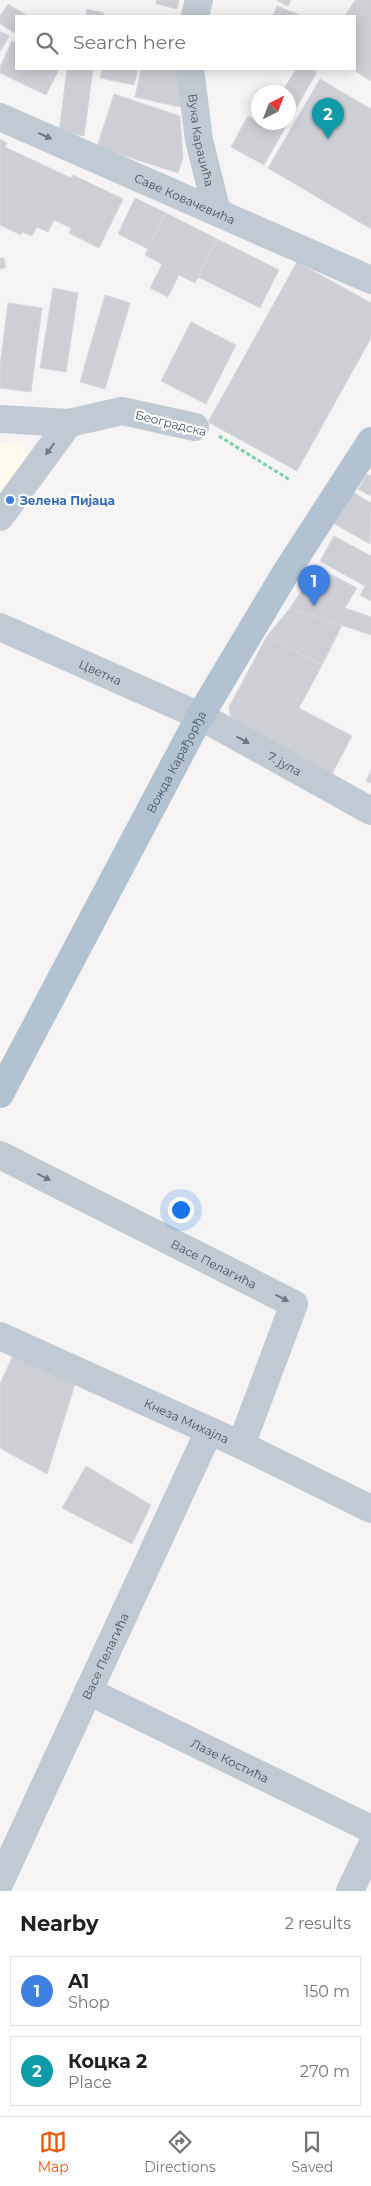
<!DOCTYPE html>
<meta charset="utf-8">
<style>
:root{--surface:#fff;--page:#f6f6f6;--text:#202124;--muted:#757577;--line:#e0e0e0;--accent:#ea580c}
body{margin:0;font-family:Montserrat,sans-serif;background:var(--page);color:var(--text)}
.compass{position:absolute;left:251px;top:85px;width:45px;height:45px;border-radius:50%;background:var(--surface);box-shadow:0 2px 12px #0003;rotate:42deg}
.you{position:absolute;left:180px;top:1209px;width:18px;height:18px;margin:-12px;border:4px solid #fff;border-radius:50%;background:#1a73e8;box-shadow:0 0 0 8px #1a73e833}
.badge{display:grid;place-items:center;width:32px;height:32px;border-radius:50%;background:var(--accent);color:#fff;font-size:16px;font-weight:700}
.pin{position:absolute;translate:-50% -41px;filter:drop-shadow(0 1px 2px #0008)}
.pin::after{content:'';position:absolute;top:26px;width:18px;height:15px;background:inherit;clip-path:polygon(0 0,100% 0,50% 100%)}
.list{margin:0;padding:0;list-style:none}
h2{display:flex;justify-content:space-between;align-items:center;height:65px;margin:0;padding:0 20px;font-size:21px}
h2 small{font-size:16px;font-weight:400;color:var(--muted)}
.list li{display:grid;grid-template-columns:32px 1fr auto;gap:15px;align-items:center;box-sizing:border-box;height:70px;margin:0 10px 10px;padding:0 10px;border:1px solid var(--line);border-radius:0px}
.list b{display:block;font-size:19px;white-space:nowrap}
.list p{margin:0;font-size:16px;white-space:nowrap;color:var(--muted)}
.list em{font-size:16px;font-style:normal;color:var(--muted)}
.icon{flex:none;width:28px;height:28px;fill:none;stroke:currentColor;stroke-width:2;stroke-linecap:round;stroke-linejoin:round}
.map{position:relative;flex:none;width:371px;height:1891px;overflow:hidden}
.search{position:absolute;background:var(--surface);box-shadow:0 2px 12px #0003;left:15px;right:15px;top:15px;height:55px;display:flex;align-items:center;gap:12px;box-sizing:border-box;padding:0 18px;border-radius:0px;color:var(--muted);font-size:19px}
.sheet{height:225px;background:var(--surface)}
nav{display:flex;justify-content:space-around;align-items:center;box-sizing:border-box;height:70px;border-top:1px solid var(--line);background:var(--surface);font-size:14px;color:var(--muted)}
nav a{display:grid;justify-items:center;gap:2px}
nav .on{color:var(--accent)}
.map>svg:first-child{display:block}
</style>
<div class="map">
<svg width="371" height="1891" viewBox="0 0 371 1891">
<rect width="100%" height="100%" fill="#f5f3f3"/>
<polygon fill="#fdf9ef" points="0,442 21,443 41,474 0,525"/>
<g fill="#cdcfd5" stroke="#d7d9de">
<polygon points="156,0 179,0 177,9 156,4"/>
<polygon points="276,0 291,0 288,6"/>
<polygon points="355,0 371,0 371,81 352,69 355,69 355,16 345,16"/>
<polygon points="8,4 26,15 16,16 15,33 0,24 0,16"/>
<polygon points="277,6 302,16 273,16"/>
<polygon points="87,9 104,13 104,16 86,16"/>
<polygon points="0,31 9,36 0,52"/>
<polygon points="12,41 16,43 16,69 59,69 46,95 0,73 0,67"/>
<polygon points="67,69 93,69 84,136 59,132"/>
<polygon points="102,69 138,69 134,85 100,78"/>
<polygon points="141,69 178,69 184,108 135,97"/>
<polygon points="296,69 311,69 317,72 288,122 288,92 282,92"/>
<polygon points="320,79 371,109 371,229 268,168"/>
<polygon points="114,94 180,116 183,158 178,173 97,147"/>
<polygon points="248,116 264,125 265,122 275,122 285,128 264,165 231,147"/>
<polygon points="275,122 288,122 285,128"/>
<polygon points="0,139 7,143 5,147 71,178 73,175 123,199 99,248 69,233 71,228 54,220 48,232 37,227 32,236 22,232 21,235 0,225"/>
<polygon points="135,198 166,213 148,249 118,234"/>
<polygon points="166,213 217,239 195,283 179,275 168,297 150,288 162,264 145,255"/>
<polygon points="217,239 279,270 260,308 198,277"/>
<polygon points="0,258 4,258 6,267 0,269"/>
<polygon points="297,262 371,303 371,338 297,471 208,422"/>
<polygon points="53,288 78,293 66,372 40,368"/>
<polygon points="105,295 130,303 105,389 80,382"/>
<polygon points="8,303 42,308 31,392 0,388 0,366"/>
<polygon points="191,322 236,345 206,404 161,381"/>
<polygon points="367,474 371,476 371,496 358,489"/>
<polygon points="351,491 371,503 370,544 333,523"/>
<polygon points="334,536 371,556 371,601 360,595 365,586 320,561"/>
<polygon points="317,567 357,588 345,608 371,617 371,635 290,608"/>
<polygon points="290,608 342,625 322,665 267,636"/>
<polygon points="267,636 322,665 299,708 352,736 332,774 231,720 229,707"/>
<polygon points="371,770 371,783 366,781"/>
<polygon points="16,1349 77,1378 47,1474 0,1448 0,1384"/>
<polygon points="86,1466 151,1505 132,1544 62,1508"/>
</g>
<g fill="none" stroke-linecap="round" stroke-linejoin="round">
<polyline stroke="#7ad0a6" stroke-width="3" stroke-dasharray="4 2.5" stroke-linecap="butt" points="219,436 290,480"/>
<g stroke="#c1cad2" stroke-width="28">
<polyline points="195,16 199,0"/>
<path id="s1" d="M190 69 199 140 217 212"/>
<path id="s2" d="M0 117 371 280"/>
<polyline points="0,419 69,423 0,517"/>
<polyline points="69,423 122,411 195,427"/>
<path id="s3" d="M0 627 200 716 371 811"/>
<path id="s4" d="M0 1155 294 1304 241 1445"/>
<path id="s5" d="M0 1336 241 1445 371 1509"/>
<path id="s6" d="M88 1691 371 1829"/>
<path id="s7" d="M0 1882 209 1431"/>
<polyline points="350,1891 371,1847"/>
</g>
<path stroke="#b3c2d1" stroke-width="28" id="s8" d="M0 1094 200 716 285 574 371 441"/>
</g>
<defs><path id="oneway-solid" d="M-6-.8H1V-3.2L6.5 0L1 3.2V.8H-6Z" transform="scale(1.25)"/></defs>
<g fill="#6e7983">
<use href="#oneway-solid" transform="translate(45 136) rotate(24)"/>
<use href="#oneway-solid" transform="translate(50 449) rotate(126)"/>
<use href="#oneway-solid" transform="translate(243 740) rotate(29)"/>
<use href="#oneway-solid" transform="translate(44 1177) rotate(27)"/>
<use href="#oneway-solid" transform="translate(282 1298) rotate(27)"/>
</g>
<circle fill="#3f7fe0" stroke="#fff" stroke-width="2" cx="10" cy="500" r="5"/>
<g text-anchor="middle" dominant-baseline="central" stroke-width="4.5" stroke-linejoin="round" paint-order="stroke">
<g font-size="12" fill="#4a5661" stroke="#fff">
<text stroke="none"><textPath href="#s1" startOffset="72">Вука Караџића</textPath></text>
<text stroke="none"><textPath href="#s2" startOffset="202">Саве Ковачевића</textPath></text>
<text transform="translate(171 423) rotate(14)">Београдска</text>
<text stroke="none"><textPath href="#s3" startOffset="110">Цветна</textPath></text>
<text stroke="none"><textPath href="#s8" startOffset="376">Вожда Карађорђа</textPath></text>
<text stroke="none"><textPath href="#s3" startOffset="316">7. јула</textPath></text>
<text stroke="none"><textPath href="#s4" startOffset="240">Васе Пелагића</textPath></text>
<text stroke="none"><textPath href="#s5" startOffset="205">Кнеза Михајла</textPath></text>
<text stroke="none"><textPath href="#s7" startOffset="249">Васе Пелагића</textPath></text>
<text stroke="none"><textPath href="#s6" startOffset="158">Лазе Костића</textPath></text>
</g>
<g font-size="12" font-weight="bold" fill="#366cbe" stroke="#fff" text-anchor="start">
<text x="20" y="500">Зелена Пијаца</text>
</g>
</g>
</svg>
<svg class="compass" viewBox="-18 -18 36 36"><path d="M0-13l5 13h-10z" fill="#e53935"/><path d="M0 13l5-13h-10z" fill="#757577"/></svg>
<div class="you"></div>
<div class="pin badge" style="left:314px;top:606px;background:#3f7fe0">1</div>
<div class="pin badge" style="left:328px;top:139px;background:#0f9aa8">2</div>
<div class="search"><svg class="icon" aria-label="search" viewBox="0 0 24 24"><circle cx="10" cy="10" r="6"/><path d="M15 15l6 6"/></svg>Search here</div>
</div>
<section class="sheet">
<h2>Nearby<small>2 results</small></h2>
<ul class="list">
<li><span class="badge" style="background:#3f7fe0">1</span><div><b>A1</b><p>Shop</p></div><em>150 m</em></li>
<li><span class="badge" style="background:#0f9aa8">2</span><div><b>Коцка 2</b><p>Place</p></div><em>270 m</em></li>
</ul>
</section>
<nav>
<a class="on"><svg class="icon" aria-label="map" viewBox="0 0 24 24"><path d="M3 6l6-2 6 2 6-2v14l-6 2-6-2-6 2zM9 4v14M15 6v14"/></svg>Map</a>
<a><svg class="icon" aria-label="directions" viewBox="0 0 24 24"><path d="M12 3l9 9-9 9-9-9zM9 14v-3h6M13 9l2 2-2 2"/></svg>Directions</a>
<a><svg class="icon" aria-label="saved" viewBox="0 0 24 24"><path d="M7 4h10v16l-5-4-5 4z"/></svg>Saved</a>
</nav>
